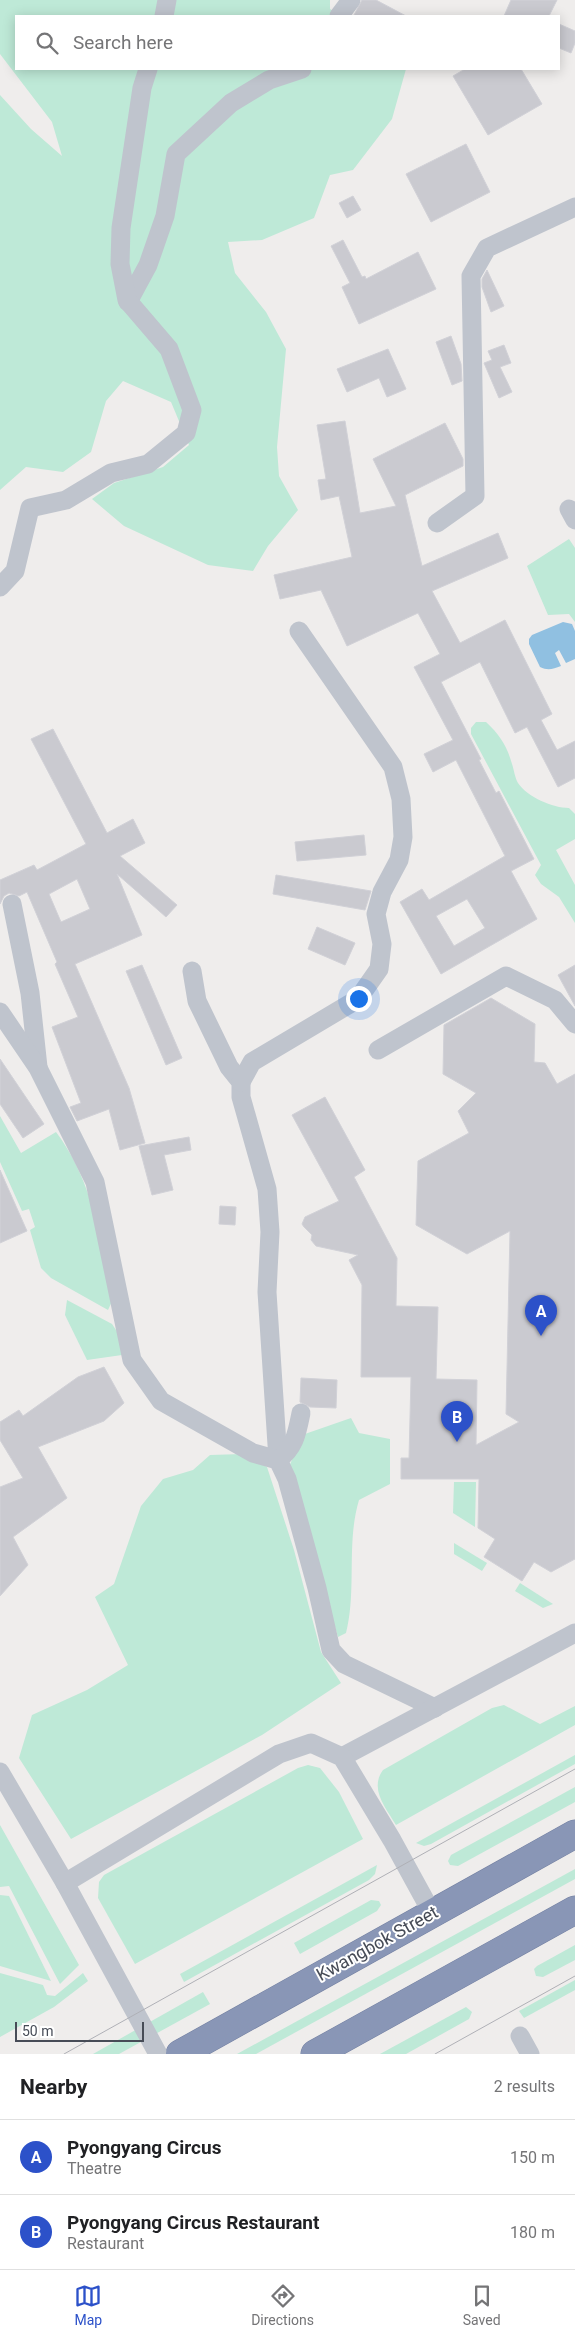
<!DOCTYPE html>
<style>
:root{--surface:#fff;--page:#f2f2f2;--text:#202124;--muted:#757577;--line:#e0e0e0;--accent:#2c51c9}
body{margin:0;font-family:Roboto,sans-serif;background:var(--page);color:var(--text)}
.scale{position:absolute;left:15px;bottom:12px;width:129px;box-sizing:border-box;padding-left:5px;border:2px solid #474c57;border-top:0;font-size:14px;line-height:18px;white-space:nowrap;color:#474c57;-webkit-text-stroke:4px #fff;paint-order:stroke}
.you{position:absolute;left:358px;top:998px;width:18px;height:18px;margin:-12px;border:4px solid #fff;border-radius:50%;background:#1a73e8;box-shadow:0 0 0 8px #1a73e833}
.badge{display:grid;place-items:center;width:32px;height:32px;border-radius:50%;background:var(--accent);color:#fff;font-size:16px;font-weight:700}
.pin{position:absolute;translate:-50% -41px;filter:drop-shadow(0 1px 2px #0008)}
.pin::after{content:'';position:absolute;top:26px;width:18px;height:15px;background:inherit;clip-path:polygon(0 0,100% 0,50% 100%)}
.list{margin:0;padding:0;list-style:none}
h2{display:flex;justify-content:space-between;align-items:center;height:65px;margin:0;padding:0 20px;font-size:21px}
h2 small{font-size:16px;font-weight:400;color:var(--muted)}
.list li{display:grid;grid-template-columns:32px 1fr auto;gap:15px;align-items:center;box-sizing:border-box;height:75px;padding:0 20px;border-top:1px solid var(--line)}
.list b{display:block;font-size:19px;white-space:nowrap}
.list p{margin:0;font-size:16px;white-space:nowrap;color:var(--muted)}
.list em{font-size:16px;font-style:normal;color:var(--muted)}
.icon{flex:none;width:28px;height:28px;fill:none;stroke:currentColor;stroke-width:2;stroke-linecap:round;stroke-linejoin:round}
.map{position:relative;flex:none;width:575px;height:2054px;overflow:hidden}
.search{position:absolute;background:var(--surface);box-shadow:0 2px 12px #0003;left:15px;right:15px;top:15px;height:55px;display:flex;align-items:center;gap:12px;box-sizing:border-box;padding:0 18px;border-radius:0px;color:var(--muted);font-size:19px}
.sheet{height:215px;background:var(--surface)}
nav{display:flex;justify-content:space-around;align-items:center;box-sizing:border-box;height:70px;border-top:1px solid var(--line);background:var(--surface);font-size:14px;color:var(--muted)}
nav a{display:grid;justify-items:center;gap:2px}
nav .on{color:var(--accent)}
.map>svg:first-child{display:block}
</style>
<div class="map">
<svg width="575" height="2054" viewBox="0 0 575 2054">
<rect width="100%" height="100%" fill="#efedec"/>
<g fill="#bee9d7">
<polygon points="0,0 330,0 330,9 340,16 16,16 16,69 406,69 392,119 353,170 330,175 314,218 262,240 228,242 235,273 266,312 286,349 277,447 279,476 298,510 268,546 253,571 208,565 124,526 92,499 114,483 163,467 189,445 171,402 123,381 106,401 91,452 63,472 26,467 0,490 0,95 31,129 62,156 52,122 0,54"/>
<polygon points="569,539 575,548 575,622 569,614 548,615 527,566"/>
<path d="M476 722H486C500 735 507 746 512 764 514 770 515 778 518 783 527 797 553 808 569 808L575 814V839L556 850 575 885V923L559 897 541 884 535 875 541 865 471 734V728Z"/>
<path d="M0 1116 21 1153 56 1132C93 1181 101 1241 113 1299L108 1310 51 1278 41 1268 30 1230 35 1227 29 1209 22 1211 0 1162Z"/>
<polygon points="67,1300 112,1324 118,1333 122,1355 87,1360 65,1315"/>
<path d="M351 1418 359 1433 390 1439V1484L359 1500C346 1543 357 1590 346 1633L338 1637 289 1467 302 1435Z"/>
<polygon points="243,1454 267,1467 294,1550 321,1652 341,1683 262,1735 71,1839 19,1758 32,1715 87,1690 128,1665 95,1597 114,1584 141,1506 163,1479 193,1470 210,1455"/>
<polygon points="454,1482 476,1482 475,1527 453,1513"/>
<polygon points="454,1543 487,1563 482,1571 454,1554"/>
<polygon points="520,1583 553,1604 543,1608 515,1591"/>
<path d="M504 1705 540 1724 575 1706V1725L396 1825C386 1808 369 1789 383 1770L492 1708Z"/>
<polygon points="575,1755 575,1764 431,1844 424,1846 416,1843"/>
<polygon points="308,1765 320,1768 339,1792 363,1839 135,1964 98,1898 99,1882 104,1875 298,1768"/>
<polygon points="575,1787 575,1802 458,1866 450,1865 448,1861 451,1855"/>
<polygon points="0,1825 79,1965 60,1984 9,1886 0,1887"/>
<polygon points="377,1865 375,1874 369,1880 184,1982 180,1974"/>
<polygon points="575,1869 575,1879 256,2054 237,2054"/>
<polygon points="0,1895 9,1896 51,1981 0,1966"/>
<polygon points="371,1900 379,1901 381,1905 377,1911 300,1954 294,1943"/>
<polygon points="575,1945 575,1960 543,1977 536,1976 534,1969 537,1966"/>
<polygon points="0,1973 43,1985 47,1995 55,1996 83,1973 88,1981 54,2007 0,2037"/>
<polygon points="575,1980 575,1990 524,2018 519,2011"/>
<polygon points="203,1992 210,2004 119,2054 93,2054"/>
<polygon points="466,2007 472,2012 469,2019 406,2054 380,2054"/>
</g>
<path fill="#90c0e1" d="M563 622 572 624 575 631V659L566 663 559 650 555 653 561 666C553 669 548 671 540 667L529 644V639L532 635Z"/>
<g fill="#cacad0" stroke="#d1d1d7" fill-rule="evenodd">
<polygon points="362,0 376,0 406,16 357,16 354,15"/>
<polygon points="511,0 557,0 549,16 504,16"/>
<polygon points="559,24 575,31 575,43 571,53 559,48"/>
<polygon points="465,69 521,69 542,104 488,135 453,76"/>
<polygon points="466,144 490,192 431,222 406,174"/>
<polygon points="353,196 361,210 347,218 339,203"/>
<polygon points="343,240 362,277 365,276 366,279 418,252 436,289 359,324 342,287 350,283 331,246"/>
<polygon points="487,270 504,306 491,312 482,287 482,279"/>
<polygon points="451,336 461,364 462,381 452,385 436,342"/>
<polygon points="504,345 511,363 500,367 512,392 499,398 484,363 492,360 488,351"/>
<polygon points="388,349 406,389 387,397 379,378 347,392 337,369"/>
<path d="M345 421 360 513 396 506 373 459 445 423 463 459V466L405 495 422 566 498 533 508 558 432 591 460 643 505 620 552 714 541 720 557 750 575 741V778L558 787 527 727 515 733 480 662 441 682 481 759 479 760 496 793 499 791 534 859 511 871 537 919 441 974 400 902 422 889 429 900 505 856 456 760 433 772 424 754 453 740 414 667 440 654 418 613 347 646 321 590 280 599 274 575 352 557 339 496 321 500 318 480 326 479 317 425ZM467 899 485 928 454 946 436 916Z"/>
<path d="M53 729 107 833 133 819 145 843 120 856 177 905 166 917 117 874 142 935 75 964 129 1088 145 1143 120 1150 109 1109 77 1121 70 1107 81 1103 52 1027 78 1017 55 964 57 962 27 892 19 896 9 893 4 896 0 904V880L34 865 37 870 86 844 31 739ZM77 879 90 909 61 922 49 894Z"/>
<polygon points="364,835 366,855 297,861 295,842"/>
<polygon points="276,875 371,891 365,910 273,894"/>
<polygon points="317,927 355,943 345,965 308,949"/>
<polygon points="142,965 182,1058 166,1065 126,971"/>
<polygon points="575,965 575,1006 558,975"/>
<polygon points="491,998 535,1024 534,1062 545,1063 557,1084 575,1074 575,1559 551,1572 534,1562 522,1581 484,1557 495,1539 478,1528 479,1479 401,1479 401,1458 409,1458 411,1377 361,1377 362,1285 349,1260 358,1255 316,1246 311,1240 312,1235 304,1227 302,1224 305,1217 339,1201 292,1115 325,1097 365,1170 354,1177 397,1258 396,1306 438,1307 436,1379 477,1380 476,1445 519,1422 506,1414 510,1231 467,1254 416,1225 418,1161 469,1133 458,1111 476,1093 443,1074 444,1025"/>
<polygon points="0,1059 44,1124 23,1138 0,1104"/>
<polygon points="189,1137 191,1150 164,1155 173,1190 152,1195 139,1146"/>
<polygon points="0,1170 27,1231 0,1243"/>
<polygon points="220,1206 236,1207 235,1225 219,1224"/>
<polygon points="104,1367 124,1403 104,1421 38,1447 67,1498 13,1537 28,1565 0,1596 0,1487 23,1478 0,1440 0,1422 19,1410 23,1416 78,1377"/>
<polygon points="301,1378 337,1380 336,1408 310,1407 300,1402"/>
</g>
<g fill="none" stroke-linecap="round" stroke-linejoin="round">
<defs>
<g id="highway">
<polyline points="180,2054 575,1834"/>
<polyline points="315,2054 575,1910"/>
</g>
</defs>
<use href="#highway" stroke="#7481a2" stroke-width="29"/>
<g stroke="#bfc4cd" stroke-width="19">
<polyline points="164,16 167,0"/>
<polyline points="339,16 351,0"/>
<polyline points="128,302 148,265 165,216 176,154 231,103 269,80 302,69"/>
<polyline points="569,509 575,520"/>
<polyline points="437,523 475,496 471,276 487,248 575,207"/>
<polyline points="0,587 15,571 30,508 66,500 111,473 148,464 186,433 192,410 169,349 127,300 120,264 121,228 142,88 148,69"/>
<polyline points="12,904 30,993 38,1067"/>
<polyline points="192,971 197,1001 229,1067 241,1082 241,1097 267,1189 270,1232 267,1292 278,1460"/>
<polyline points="0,1012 38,1068 95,1182 132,1360 161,1401 253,1453 278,1460 287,1479 317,1588 331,1650 344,1664 435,1708"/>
<polyline points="378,1050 506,976 555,1000 575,1024"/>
<polyline points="241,1082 252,1062 358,999 379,969 382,944 376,914 382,892 399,860 403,837 401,799 393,767 299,631"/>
<path d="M278 1460C295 1447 297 1433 301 1413"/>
<polyline points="342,1757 575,1633"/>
<polyline points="0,1772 65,1883 158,2054"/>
<polyline points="65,1883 279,1754 311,1743 342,1757 392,1840 432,1913"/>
<polyline points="520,2036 530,2054"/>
</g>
<use href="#highway" stroke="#8996b6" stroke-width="28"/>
<g stroke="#afb0b6" stroke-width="1">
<polyline points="64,2054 575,1769"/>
<polyline points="435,2054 575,1976"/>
</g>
</g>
<g text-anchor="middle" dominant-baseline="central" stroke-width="4" stroke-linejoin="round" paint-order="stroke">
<g font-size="18" fill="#474c57" stroke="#fff">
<text transform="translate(377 1943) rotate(-29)">Kwangbok Street</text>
</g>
</g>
</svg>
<div class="scale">50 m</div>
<div class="you"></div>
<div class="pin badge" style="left:541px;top:1336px">A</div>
<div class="pin badge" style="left:457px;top:1442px">B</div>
<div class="search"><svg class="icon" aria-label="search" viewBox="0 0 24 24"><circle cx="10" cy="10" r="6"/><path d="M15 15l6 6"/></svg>Search here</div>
</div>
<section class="sheet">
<h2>Nearby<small>2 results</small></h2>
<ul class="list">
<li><span class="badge">A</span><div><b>Pyongyang Circus</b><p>Theatre</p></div><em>150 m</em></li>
<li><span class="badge">B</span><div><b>Pyongyang Circus Restaurant</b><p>Restaurant</p></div><em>180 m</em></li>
</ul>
</section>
<nav>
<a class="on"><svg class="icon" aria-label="map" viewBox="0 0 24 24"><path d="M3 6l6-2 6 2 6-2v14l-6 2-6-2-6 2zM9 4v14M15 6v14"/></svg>Map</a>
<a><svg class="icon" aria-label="directions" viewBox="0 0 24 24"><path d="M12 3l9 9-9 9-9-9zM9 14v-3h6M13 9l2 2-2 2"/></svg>Directions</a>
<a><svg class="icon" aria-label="saved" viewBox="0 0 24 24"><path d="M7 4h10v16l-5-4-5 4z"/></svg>Saved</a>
</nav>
